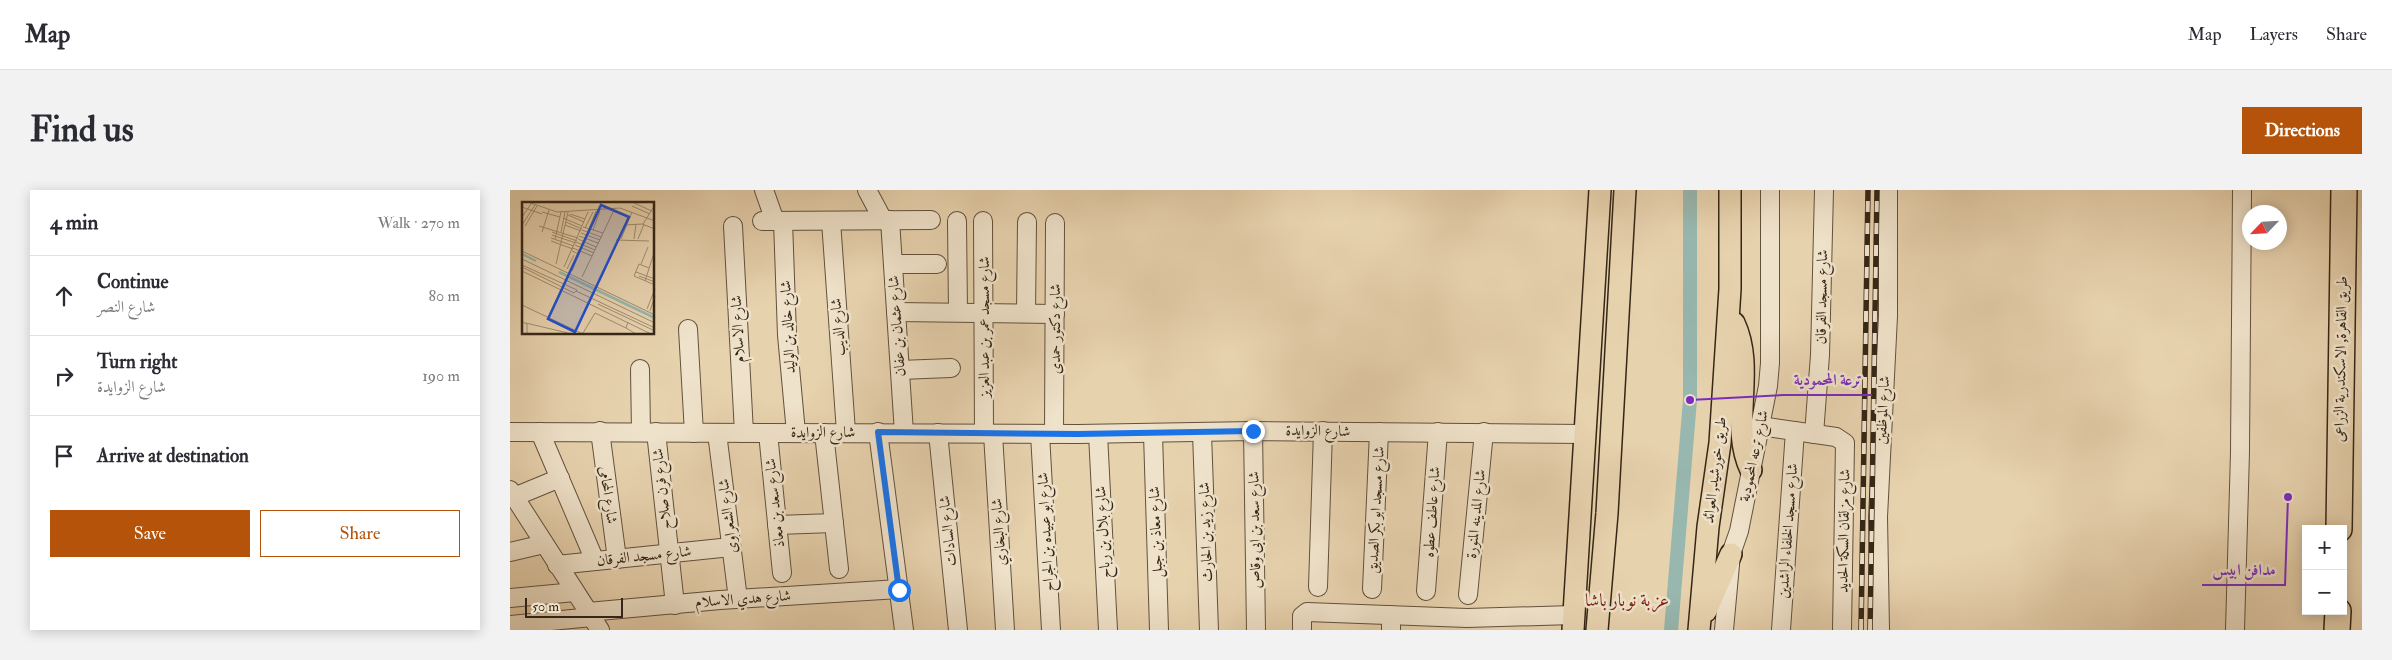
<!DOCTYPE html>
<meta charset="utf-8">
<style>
:root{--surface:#fff;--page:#f2f2f3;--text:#2b2b33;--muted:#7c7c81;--line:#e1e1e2;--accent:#b45309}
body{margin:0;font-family:"IM FELL Double Pica",Amiri,serif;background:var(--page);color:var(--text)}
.controls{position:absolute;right:15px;bottom:15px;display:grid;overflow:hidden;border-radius:0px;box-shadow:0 2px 12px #0003}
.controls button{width:45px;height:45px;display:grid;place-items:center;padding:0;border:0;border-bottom:1px solid var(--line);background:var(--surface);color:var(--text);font:25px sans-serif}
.compass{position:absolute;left:1732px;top:15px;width:45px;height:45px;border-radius:50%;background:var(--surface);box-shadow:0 2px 12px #0003;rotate:245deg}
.scale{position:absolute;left:15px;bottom:12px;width:98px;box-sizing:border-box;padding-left:5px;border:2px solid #352617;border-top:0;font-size:14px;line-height:18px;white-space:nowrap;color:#352617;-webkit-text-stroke:4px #efe2ca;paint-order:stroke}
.stop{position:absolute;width:15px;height:15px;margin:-11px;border:4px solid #1a73e8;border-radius:50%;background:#fff}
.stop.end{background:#1a73e8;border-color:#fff;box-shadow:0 1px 5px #0008}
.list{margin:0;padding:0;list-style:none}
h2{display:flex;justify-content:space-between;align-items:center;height:65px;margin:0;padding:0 20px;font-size:21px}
h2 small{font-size:16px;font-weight:400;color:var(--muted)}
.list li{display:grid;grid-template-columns:32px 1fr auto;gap:15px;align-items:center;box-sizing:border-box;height:80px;padding:0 20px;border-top:1px solid var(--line)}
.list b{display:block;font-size:19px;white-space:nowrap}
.list p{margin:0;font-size:16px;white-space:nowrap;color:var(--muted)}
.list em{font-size:16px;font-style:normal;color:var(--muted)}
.actions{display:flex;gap:10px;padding:15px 20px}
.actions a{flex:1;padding:11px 0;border:1px solid var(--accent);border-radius:0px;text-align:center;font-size:18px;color:var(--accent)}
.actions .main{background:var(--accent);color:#fff}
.icon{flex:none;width:28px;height:28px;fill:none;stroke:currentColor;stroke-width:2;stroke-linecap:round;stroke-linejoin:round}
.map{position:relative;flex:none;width:1852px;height:440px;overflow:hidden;border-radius:0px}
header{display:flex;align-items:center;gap:30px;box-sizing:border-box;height:70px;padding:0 25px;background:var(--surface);border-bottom:1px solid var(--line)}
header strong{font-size:24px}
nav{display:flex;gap:28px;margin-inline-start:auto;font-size:18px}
.intro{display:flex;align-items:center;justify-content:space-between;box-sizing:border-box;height:120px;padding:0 30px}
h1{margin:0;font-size:35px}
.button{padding:12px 22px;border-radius:0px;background:var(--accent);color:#fff;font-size:18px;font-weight:700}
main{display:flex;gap:30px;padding:0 30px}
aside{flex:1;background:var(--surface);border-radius:0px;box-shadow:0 2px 12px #0003}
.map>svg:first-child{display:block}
</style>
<header>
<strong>Map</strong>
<nav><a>Map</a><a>Layers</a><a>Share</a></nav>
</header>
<div class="intro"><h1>Find us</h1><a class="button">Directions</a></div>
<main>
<aside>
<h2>4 min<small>Walk · 270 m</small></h2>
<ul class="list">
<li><svg class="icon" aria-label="ahead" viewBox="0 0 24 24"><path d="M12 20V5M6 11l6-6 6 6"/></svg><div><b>Continue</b><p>شارع النصر</p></div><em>80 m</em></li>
<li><svg class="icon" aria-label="right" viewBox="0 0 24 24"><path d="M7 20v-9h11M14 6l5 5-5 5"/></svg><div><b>Turn right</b><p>شارع الزوايدة</p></div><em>190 m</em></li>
<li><svg class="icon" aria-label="arrive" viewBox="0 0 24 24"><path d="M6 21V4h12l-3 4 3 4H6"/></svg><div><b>Arrive at destination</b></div></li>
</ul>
<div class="actions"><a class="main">Save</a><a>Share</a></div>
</aside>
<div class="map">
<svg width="1852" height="440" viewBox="0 0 1852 440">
<rect width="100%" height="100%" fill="#e7d2ae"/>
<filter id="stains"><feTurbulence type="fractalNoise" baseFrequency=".004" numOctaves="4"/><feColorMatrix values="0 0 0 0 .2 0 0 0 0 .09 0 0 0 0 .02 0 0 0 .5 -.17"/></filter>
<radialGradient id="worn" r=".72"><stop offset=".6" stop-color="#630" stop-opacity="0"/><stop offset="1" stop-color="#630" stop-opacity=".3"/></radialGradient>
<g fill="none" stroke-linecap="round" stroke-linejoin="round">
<polyline stroke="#97b7af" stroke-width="14" points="1161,440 1180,210 1180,0"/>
<defs>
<g id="minor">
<polyline points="254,0 265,31"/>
<polyline points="357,0 373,30"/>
<polyline points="380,30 394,243"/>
<polyline points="252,31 421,30"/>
<polyline points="273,31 277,145 286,243"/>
<polyline points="321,31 336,242"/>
<polyline points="447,31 448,122"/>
<polyline points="473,31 474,243"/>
<polyline points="223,36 234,243"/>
<polyline points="383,74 427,74"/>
<polyline points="386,122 545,124"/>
<polyline points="516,123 517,32"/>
<polyline points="178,139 184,243"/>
<polyline points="130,179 131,242"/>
<polyline points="390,180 441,178"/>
<polyline points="1250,236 1326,247 1335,253 1332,440"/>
<polyline points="90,241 107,369"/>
<polyline points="743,241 746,440"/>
<polyline points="0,242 568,244 743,241 1076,244"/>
<polyline points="30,242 85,371"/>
<polyline points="146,242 165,415"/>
<polyline points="368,242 394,440"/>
<polyline points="207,243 228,409"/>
<polyline points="258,243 272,383"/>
<polyline points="314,243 329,379"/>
<polyline points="428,243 448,440"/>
<polyline points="692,243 699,440"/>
<polyline points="483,244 495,440"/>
<polyline points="530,244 541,440"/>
<polyline points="544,244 545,33"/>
<polyline points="588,244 598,440"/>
<polyline points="643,244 649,440"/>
<polyline points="1304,244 1310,165 1314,0"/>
<polyline points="0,300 90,440"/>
<polyline points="4,307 50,288"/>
<polyline points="267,335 324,333"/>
<polyline points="0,362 34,354"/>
<polyline points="47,375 221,357"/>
<polyline points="808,397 813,241"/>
<polyline points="862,399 869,242"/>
<polyline points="916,401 928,242"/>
<polyline points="958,405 974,242"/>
<polyline points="0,408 65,402"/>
<polyline points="78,422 210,410 389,399"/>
<polyline points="0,435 82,427"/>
<polyline points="792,440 792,426 797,422 957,428 1063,425"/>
<polyline points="881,440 881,425"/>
<polyline points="1214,440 1221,364 1229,341 1258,196 1260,173 1260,0"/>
<polyline points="1271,440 1285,241"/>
<polyline points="1370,440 1368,327 1378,126 1378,0"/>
<polyline points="1725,440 1730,262 1732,0"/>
</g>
<g id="major">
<path d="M1224 133C1246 180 1219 234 1241 280"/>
<polyline points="1196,421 1221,364"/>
<polyline points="1063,440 1090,0"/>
<polyline points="1087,440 1097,323 1115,0"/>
<polyline points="1189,440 1198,337 1210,253 1220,99 1220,0"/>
</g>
<g id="highway">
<polyline points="1829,339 1834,0"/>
<polyline points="1827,440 1828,421"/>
</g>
</defs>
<use href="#minor" stroke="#62513d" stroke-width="20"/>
<use href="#major" stroke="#352617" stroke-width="24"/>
<use href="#highway" stroke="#352617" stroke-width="28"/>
<use href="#minor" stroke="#efe2ca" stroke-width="18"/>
<use href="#major" stroke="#e7d2ae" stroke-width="21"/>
<use href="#highway" stroke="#e7d2ae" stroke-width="25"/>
<defs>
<g id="rail">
<polyline points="1351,440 1358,0"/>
<polyline points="1360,440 1367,0"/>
</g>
</defs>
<use href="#rail" stroke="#352617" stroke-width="5.5"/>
<use href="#rail" stroke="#efe2ca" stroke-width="4" stroke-dasharray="11" stroke-linecap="butt"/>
</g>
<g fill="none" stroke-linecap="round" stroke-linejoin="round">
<polyline stroke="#1a73e8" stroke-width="6" points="389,400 368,242 568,244 743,241"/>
</g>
<g text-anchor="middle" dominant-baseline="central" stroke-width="5" stroke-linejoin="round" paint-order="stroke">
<g font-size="15" fill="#352617" stroke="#efe2ca">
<text transform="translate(1312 107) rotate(-89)">شارع مسجد الفرقان</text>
<text transform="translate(387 136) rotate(-94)">شارع عثمان بن عفان</text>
<text transform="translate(278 137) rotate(-93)">شارع خالد بن الوليد</text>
<text transform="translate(328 137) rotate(-94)">شارع الديب</text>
<text transform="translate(474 137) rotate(-90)">شارع مسجد عمر بن عبد العزيز</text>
<text transform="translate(228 139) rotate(-93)">شارع الاسلام</text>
<text transform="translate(545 139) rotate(-90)">شارع دكتور حمدى</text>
<text transform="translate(1831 169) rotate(-89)">طريق القاهرة, الاسكندرية الزراعى</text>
<text transform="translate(1373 220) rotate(-87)">شارع الموظفين</text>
<text transform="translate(808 241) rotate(1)">شارع الزوايدة</text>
<text x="313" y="242">شارع الزوايدة</text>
<text transform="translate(1244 266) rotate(-78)">شارع ترعه المحمودية</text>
<text transform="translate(1205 280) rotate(-83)">طريق خورشيد, العوائد</text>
<text transform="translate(152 299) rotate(-96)">شارع فرن صلاح</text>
<text transform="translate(98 305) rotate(82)">شارع المحامى</text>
<text transform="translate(265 313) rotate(-96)">شارع سعد بن معاذ</text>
<text transform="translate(866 320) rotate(-87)">شارع مسجد ابو بكر الصديق</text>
<text transform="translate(922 322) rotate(-86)">شارع عاطف عطوه</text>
<text transform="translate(966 324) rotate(-84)">شارع المدينه المنورة</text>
<text transform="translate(218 326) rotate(-97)">شارع الشعراوى</text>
<text transform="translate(745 340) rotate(-91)">شارع سعد بن ابى وقاص</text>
<text transform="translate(438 341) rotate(-96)">شارع السادات</text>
<text transform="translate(1278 341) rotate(-86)">شارع مسجد الخلفاء الراشدين</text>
<text transform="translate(1334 341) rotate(-89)">شارع مزلقان السكة الحديد</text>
<text transform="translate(489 342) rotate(-94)">شارع البخاري</text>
<text transform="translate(536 342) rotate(-93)">شارع ابو عبيده بن الجراح</text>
<text transform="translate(593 342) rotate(-93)">شارع بلال بن رباح</text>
<text transform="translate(646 342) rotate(-92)">شارع معاذ بن جبل</text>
<text transform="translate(696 342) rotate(-92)">شارع زيد بن الحارث</text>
<text transform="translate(134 366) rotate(-6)">شارع مسجد الفرقان</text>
<text transform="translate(233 409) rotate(-4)">شارع هدي الاسلام</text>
</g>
<g font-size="18" fill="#7a1f14" stroke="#efe2ca">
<text x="1117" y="410">عزبة نوبار باشا</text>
</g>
</g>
<g transform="translate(12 12)">
<rect width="132" height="132" fill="#e7d2ae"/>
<path fill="none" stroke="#97b7af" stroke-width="2.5" d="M0 52 14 59M37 70 133 116"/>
<path fill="none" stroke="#a08d72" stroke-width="1" d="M6 0 35 10 98 6 133 19M112 1 130 9M110 4 128 12M0 5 20 12M20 10 38 15M48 12 63 17M46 13 62 20M0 15 9 2M41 16 60 24M44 20 60 27M121 22 133 3M0 23 13 3M43 23 59 29M103 23 120 22 133 27M3 24 15 4M17 24 56 36M61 25 81 31M63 26 71 10M67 27 74 9M60 28 79 35M71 28 78 9M20 30 27 8M30 30 55 39M39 30 43 10M59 31 78 38M30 33 54 41M57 34 76 41M29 36 52 44M33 37 39 10M56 37 74 45M99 37 110 10M112 37 114 22M116 37 122 22M94 38 127 39M29 39 51 47M54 40 73 48M53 43 72 51M51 46 70 54M0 49 133 113M0 57 133 121M34 62 46 10M119 62 126 45M0 63 55 88M0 65 52 91 55 88M42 65 66 10M127 66 117 62 112 74 133 83M45 67 52 53M0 69 129 132M50 69 57 52 50 49M114 70 133 77M117 74 133 80M60 75 93 6M123 79 132 51M54 89 133 126M76 102 133 129M0 103 61 132M125 107 133 87M128 109 133 94M0 120 5 122V132M106 120 104 126 114 132M4 121 50 132M61 131 73 111 104 126"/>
<path fill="#1d4ed8" fill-opacity="0.15" stroke="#1d4ed8" stroke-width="2.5" d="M79 3 107 15 53 130 26 117Z"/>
<rect width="132" height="132" fill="none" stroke="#352617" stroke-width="2.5"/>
</g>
<path fill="none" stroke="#7b2cbf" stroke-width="2" d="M1180 210L1274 205H1362M1778 307L1775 395H1692"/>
<g fill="#7b2cbf" stroke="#efe2ca" stroke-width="2">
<circle cx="1180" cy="210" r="5"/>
<circle cx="1778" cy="307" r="5"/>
</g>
<g font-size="16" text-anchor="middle" font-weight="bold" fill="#7b2cbf" stroke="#efe2ca" stroke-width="5" stroke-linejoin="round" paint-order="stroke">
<text x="1318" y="195">ترعة المحمودية</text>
<text x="1734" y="385">مدافن ابيس</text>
</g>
<rect width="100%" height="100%" filter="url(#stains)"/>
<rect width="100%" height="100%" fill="url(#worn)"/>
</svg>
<div class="controls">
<button>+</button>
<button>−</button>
</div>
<svg class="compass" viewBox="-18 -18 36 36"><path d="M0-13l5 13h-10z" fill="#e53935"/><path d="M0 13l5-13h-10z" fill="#7c7c81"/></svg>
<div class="scale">50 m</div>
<div class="stop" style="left:389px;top:400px"></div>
<div class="stop end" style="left:743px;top:241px"></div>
</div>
</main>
